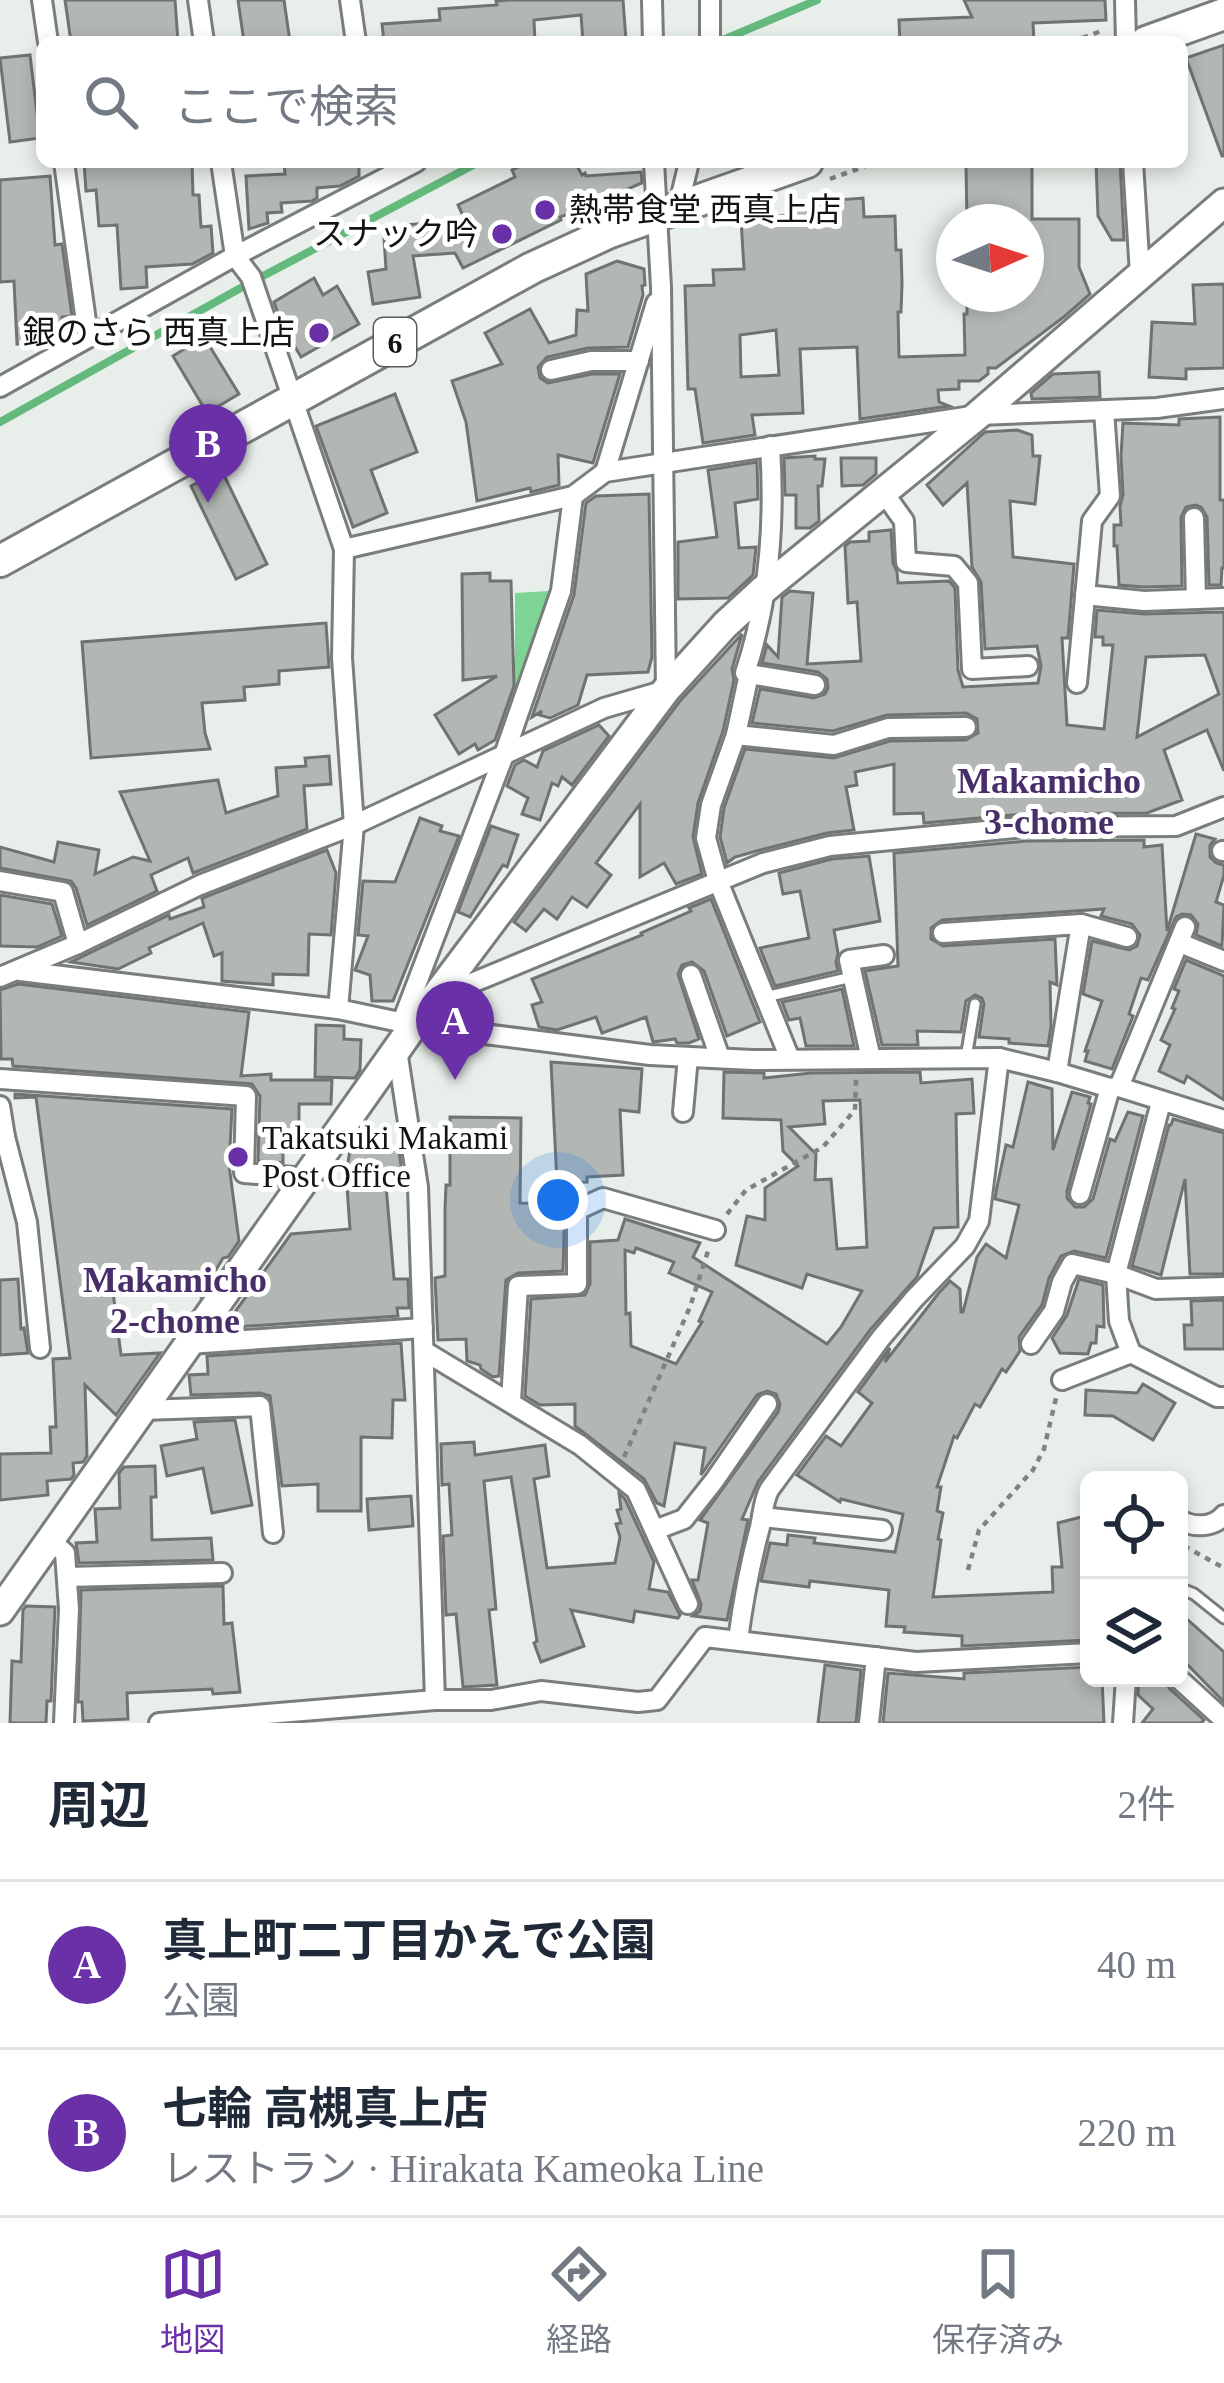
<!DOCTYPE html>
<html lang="ja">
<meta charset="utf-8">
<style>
:root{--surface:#fff;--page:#f6f6f7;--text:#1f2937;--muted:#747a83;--line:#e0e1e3;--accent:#6a30a7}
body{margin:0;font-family:"Times New Roman","Noto Sans JP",serif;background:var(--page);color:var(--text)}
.controls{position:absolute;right:36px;bottom:36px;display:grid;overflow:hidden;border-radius:18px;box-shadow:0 6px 18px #0003}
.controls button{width:108px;height:108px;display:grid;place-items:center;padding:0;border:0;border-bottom:3px solid var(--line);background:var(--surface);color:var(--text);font:60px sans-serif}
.compass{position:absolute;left:936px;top:204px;width:108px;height:108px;border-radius:50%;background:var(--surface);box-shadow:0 6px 18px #0003;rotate:87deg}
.you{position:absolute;left:558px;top:1200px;width:42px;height:42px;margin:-30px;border:9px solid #fff;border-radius:50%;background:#1a73e8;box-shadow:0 0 0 18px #1a73e833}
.badge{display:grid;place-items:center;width:78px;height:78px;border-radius:50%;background:var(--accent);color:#fff;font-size:39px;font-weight:700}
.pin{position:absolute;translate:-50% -99px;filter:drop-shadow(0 3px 6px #0008)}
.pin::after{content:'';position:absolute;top:63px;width:42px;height:36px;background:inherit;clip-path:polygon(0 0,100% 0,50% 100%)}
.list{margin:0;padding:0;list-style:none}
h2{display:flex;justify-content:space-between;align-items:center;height:156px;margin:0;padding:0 48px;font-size:51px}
h2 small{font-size:39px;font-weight:400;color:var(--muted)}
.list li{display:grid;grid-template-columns:78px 1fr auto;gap:36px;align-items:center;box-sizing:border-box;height:168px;padding:0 48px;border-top:3px solid var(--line)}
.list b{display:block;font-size:45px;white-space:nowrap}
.list p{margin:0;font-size:39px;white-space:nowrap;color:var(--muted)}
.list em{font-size:39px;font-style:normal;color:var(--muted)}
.icon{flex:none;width:66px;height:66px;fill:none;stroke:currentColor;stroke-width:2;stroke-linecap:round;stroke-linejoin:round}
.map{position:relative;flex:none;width:1224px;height:1723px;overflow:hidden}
.search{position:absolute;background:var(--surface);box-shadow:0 6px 18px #0003;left:36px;right:36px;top:36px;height:132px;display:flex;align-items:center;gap:30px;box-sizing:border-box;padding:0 42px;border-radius:18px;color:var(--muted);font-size:45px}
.sheet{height:492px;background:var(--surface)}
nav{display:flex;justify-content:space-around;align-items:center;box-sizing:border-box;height:168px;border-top:3px solid var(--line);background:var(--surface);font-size:33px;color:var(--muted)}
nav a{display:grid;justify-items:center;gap:6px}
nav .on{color:var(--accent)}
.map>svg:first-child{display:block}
</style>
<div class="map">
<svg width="1224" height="1723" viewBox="0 0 1224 1723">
<rect width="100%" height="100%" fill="#e8eee9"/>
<polygon fill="#7dd495" points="549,591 518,685 510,686 509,661 515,657 515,593"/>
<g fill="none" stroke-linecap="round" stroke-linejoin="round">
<g stroke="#63ba7c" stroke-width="8">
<polyline points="718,42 817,0"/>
<polyline points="0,422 246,285 479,162"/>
</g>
</g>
<g fill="#b2b7b3" stroke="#6f7470" stroke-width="3" fill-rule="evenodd">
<polygon points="65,0 175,0 178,42 71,42"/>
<polygon points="238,0 284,0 290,42 244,42"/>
<polygon points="623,0 626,40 583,42 581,15 534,20 535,42 384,42 382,24 440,20 439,9 497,5 496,1 510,0"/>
<polygon points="964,0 1105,0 1106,20 1033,23 1034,42 900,42 899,20 972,17"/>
<polygon points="1224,45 1224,156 1222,156 1186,58"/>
<polygon points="30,55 40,138 10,142 0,58"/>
<polygon points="84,162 192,162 193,195 199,195 201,227 211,226 213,253 192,264 146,267 147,287 121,289 117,225 99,226 96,190 86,191"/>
<polygon points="284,162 359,162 359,176 340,186 317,188 317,198 312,201 281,203 282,212 267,213 268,223 249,229 246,176 285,174"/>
<polygon points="529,162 575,162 582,175 585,173 586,176 641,172 642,183 560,217 561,220 463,268 455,253 413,256 420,297 373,304 368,272 386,269 384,238 404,237 403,225 465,220 458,205 515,177 512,170"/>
<polygon points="1096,162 1120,162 1124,240 1112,240 1098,216"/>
<path d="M1032 164V219H1079V267L1090 294 1065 316 996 368H988V374L979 381H959V389L938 390 939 402 949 406 860 419 857 347 800 349 803 413 752 415 755 435 703 443 695 389H688L685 286 714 285 713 270 744 269 741 219 787 215V209L811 207V202L863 198 864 217 895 216 896 250H901L902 283 901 312H898L899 357 965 355 964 314H967V294H1026V222H967L966 165ZM776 330 779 375 741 377 740 335Z"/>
<polygon points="50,176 55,245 62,244 72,316 62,317 63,336 57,340 17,344 14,281 0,282 0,180"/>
<polygon points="617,261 644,269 645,285 642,286 643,295 628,347 588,348 547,357 538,367 540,378 548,383 592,374 620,374 593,463 558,455 559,485 531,492 530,488 477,501 466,422 452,381 502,364 485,333 530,309 549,343 576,335 577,310 588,311 586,274"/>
<polygon points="314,278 323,295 337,286 359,324 301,357 281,323 274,302"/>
<polygon points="1224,284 1224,368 1186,369 1186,379 1149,377 1152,322 1195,324 1193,285"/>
<polygon points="204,337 239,394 207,413 173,356"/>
<polygon points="1099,372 1100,397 1032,399 1031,393 1053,374"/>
<polygon points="395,394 417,452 371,470 387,513 353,527 316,426"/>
<polygon points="1220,417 1220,500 1224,500 1224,568 1222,568 1221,585 1209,585 1207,517 1201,507 1195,505 1186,507 1181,517 1182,586 1144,587 1119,585 1117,546 1114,546 1114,525 1121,525 1120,506 1123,495 1121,456 1123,423 1179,425 1179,419"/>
<path d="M1017 430 1032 435 1033 456H1040L1035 504 1010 501 1013 557 1074 564 1068 638H1062L1067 725 1104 729 1113 645H1103V637H1095L1097 610 1144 614 1224 612V771L1207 730 1164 750 1182 800 1147 813 1025 814 924 823 923 813 894 814V764L855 772 857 785 846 787 854 830 827 833 760 850 735 857 727 863 720 837 724 808 745 749 834 758 890 741 966 740 978 733 977 719 966 713 887 715 833 731 752 723 760 689 814 698 825 694 828 688 827 679 818 672 762 663 767 645 778 657 782 597 790 591 813 593 807 664 861 661 857 602 848 603 845 546 850 542 869 541V532L891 530 893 563 897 572 898 583 949 581 955 588 958 670 963 687 1038 683 1041 666 1037 646 985 649 981 582 972 567 967 483 943 505 927 485 985 432ZM1205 655 1219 694 1137 737 1146 657Z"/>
<polygon points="815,456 815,459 825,459 822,486 818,486 819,521 810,528 796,528 796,495 785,495 784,458"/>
<polygon points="841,458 876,458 876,474 863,485 842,486"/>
<polygon points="757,462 758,499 735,503 739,548 756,547 753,575 728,598 678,599 678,542 717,537 708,470"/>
<polygon points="222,471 267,564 236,579 191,486"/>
<polygon points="649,494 652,657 648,672 587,675 578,705 550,718 539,715 542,711 532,717 574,595 586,503 596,496"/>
<polygon points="490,573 490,581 511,581 514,686 495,740 478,750 475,744 459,754 435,715 497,676 463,680 462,574"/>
<polygon points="326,623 329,667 279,671 279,684 244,687 245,700 202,703 205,733 210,749 91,758 82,642"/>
<polygon points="742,634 732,669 734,680 723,731 698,803 693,837 702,874 676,884 664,863 640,877 640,804 596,863 611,875 587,907 572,897 557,919 544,909 526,931 514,922 680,701"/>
<polygon points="599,725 609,736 572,785 562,777 558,786 552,783 540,820 522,814 528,798 507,786 515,765 524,760 537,767 543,751"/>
<polygon points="329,756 331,784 304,786 307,829 193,873 188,858 151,875 157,891 87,925 76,888 71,881 0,868 0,847 54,862 58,842 99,850 95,874 133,857 150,861 120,792 218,780 226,813 278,796 276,768 306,766 305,758"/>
<polygon points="420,818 442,826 440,831 459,836 393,1001 372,1001 370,975 355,970 368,936 358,935 363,881 395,882"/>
<polygon points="491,826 518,835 507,867 503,865 470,917 458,912"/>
<polygon points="1196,834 1215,839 1210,845 1210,857 1216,863 1224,865 1224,875 1216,902 1224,905 1222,946 1196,935 1198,924 1191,915 1182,914 1176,917 1148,980 1141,978 1129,1014 1133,1016 1112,1069 1085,1061 1088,1051 1085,1051 1102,1001 1083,994 1092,941 1129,950 1137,946 1140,935 1132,924 1101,916 1104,909 942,920 931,928 931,939 943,946 1055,939 1057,985 1050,982 1051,1026 1048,1046 1009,1043 1009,1039 979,1037 984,1004 982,998 975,995 966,1001 961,1032 917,1031 918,1045 882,1045 865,971 898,966 894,853 1027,841 1144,840 1144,847 1162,845 1167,931"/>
<polygon points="327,850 336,873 331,935 309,934 308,975 273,974 273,985 222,981 222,953 214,956 203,923 149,948 151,953 118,969 71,962 169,915 170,919 204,907 202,899 205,897"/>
<polygon points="869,856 880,921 834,930 838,953 836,962 838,971 775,986 760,948 809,938 800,891 783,894 779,873 832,859"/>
<polygon points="0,895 52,904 62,936 37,947 0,946"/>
<polygon points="711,899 760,1022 727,1036 704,971 692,962 682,965 678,974 699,1039 689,1043 677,1043 675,1039 653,1042 646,1017 602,1033 596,1017 557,1030 539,1027 532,1005 542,1002 532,979 642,935 641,933 691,911 689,908"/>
<polygon points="1186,960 1224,976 1224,1100 1187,1076 1184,1083 1159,1071 1170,1045 1161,1040 1175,1009 1172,1008 1179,991 1174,989"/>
<polygon points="18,984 249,1012 241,1076 271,1074 271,1080 332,1080 331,1104 299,1104 299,1131 283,1131 283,1163 258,1161 260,1096 252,1084 13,1066 12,1059 1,1059 0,990"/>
<polygon points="842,989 854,1046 806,1046 800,1018 789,1020 782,1002"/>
<polygon points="316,1025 344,1026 344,1039 361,1040 360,1070 355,1078 315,1077"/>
<polygon points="551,1062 642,1069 639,1112 620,1110 623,1175 587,1177 587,1182 557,1183"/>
<path d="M724 1072 764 1073V1078L811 1073 920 1072 921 1083 972 1079 974 1113 956 1114 958 1227 934 1228 917 1277 870 1330 758 1482 742 1519 748 1520 727 1620 693 1616 700 1611 701 1604 692 1580H698L708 1523 700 1520 778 1412 780 1404 776 1394 767 1391 757 1395 701 1475 705 1448 675 1443 664 1506 657 1503 644 1479 575 1426V1404L540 1405 525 1396 531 1299 585 1295 590 1284V1242L618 1240 625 1219 700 1243 693 1257 827 1344 841 1327 862 1291 807 1274 802 1288 736 1265 747 1216 765 1220V1188L798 1166 783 1151 781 1120 723 1118ZM860 1100 867 1247 837 1249 831 1179 815 1180 816 1154 789 1127 825 1124 823 1101ZM636 1248 674 1262 669 1273 712 1292 699 1321 702 1322 676 1364 631 1346 630 1313 626 1314 625 1250 634 1253Z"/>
<polygon points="1028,1082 1052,1089 1053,1150 1072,1092 1090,1097 1088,1103 1091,1104 1067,1191 1067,1198 1075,1207 1084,1207 1093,1199 1110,1139 1115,1141 1128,1112 1143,1116 1106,1258 1074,1251 1061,1256 1049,1278 1042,1305 1019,1337 1020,1351 1006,1372 1002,1369 980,1407 975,1404 957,1438 954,1436 937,1487 941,1487 937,1511 943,1513 938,1539 941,1540 933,1597 1053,1592 1052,1567 1062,1567 1058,1523 1089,1515 1089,1640 962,1646 962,1636 904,1632 905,1627 886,1626 889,1590 810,1581 809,1587 761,1581 770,1543 787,1545 788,1535 815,1538 814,1543 895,1552 903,1514 841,1499 840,1502 797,1475 826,1436 841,1446 872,1403 858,1392 890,1348 885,1362 938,1294 950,1281 960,1289 961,1312 963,1312 977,1257 986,1244 1006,1258 1019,1205 995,1199 997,1187 1006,1145 1013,1147"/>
<polygon points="15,1094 232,1109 229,1165 239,1241 228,1257 223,1258 201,1295 199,1272 112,1284 121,1355 160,1353 116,1415 85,1385 87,1456 83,1462 73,1463 74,1475 71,1479 47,1481 48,1495 0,1500 0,1454 51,1453 50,1427 56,1427 53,1359 70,1358 36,1097 15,1098"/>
<polygon points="450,1117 521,1118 520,1203 565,1204 563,1271 518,1273 506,1280 499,1376 493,1377 481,1369 480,1365 467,1361 466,1339 438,1340 435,1278 445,1276 445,1209 446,1185 450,1185"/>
<polygon points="1173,1119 1224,1133 1224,1274 1190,1274 1185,1179 1161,1275 1132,1266 1169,1125 1171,1125"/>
<polygon points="351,1145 399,1151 402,1173 385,1174 394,1279 408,1279 409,1308 397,1308 398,1316 235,1327 227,1323 291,1234 350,1229 346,1173"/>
<polygon points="18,1279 21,1329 24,1328 28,1353 0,1355 0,1280"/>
<polygon points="1079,1279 1103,1285 1104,1327 1097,1326 1096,1343 1091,1343 1088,1354 1060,1353 1052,1338 1067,1315"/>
<polygon points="1224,1300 1224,1349 1185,1349 1184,1325 1192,1325 1191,1301"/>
<polygon points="401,1343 405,1400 393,1400 392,1438 361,1437 361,1511 318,1511 318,1484 282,1486 270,1396 260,1393 191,1395 189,1375 208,1374 207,1356"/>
<polygon points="1143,1384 1175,1403 1153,1440 1113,1416 1085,1415 1086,1390 1137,1393"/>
<polygon points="235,1420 252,1505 212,1513 203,1468 167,1476 161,1446 197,1439 194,1422"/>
<polygon points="474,1442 475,1455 545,1445 549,1476 534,1479 547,1568 615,1563 620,1537 616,1524 621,1523 617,1510 621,1509 619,1493 625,1499 654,1562 649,1589 668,1592 680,1615 678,1618 635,1611 633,1622 571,1610 584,1646 541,1662 534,1643 537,1641 511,1477 484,1481 496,1609 489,1610 497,1685 463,1687 456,1614 446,1615 443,1536 452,1535 449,1484 442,1485 441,1444"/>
<polygon points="155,1466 156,1497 151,1497 152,1540 211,1538 213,1560 79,1563 76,1543 97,1542 95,1509 120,1508 119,1473 124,1467"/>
<polygon points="411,1496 413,1526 369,1530 367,1499"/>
<polygon points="223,1586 224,1624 232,1623 240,1692 213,1694 212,1689 127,1693 128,1719 83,1721 82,1702 78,1702 81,1590"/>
<polygon points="26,1606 55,1607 51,1701 47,1701 46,1723 10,1723 12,1661 21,1662 23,1610"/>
<polygon points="1179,1612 1224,1652 1224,1702 1179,1656"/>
<polygon points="825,1665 861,1670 856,1723 818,1723"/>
<polygon points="1089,1667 1089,1678 1102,1678 1104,1723 883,1723 888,1673 964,1679 964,1673"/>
<polygon points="1139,1678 1165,1678 1169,1688 1204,1720 1201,1723 1142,1723 1153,1709 1138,1695"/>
</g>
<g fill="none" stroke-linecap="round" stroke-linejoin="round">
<defs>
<g id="lane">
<polyline points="765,997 852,977"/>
<polyline points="966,1058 975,1004"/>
<polyline points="1179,1588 1194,1594 1224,1618"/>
</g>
<g id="street">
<polyline points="42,0 48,42"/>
<polyline points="198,0 204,42"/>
<polyline points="350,0 356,42"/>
<polyline points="652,0 653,42"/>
<polyline points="1125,0 1126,42"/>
<polyline points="710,42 710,0"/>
<polyline points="64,162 88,336"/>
<polyline points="221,162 235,256 251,277 344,549 342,658 354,825 338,1009"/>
<polyline points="1133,162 1140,274"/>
<polyline points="678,208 689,162"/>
<polyline points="551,370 591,361 639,361"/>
<polyline points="0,387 235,256 416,162"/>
<path d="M770 446C775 521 769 601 745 673L749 674 736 735 711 805 706 838 718 881 790 1059"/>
<polyline points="605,472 656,303"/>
<polyline points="884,493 904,521 906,562 954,566 968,583 972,669 1028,666"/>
<polyline points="1194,518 1196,599"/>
<polyline points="344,549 573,496 605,472 978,415 1157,408 1224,399"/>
<polyline points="1085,595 1144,601 1224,598"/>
<polyline points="749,674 815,685"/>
<polyline points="1077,683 1092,521 1110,496 1104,410"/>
<polyline points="736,735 834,745 888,728 966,727"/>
<polyline points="1222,851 1224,851"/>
<polyline points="0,881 63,892 78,944"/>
<polyline points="943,933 1081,924 1127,937"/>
<polyline points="1180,943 1224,961"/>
<polyline points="20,971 338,1009 414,1025 650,1055 753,1060 999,1058 1057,1072 1110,1088 1119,1087 1224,1120"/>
<polyline points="691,975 720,1058"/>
<polyline points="0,977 78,944 200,885 354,825 604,708 666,690 661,287 654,162"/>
<polyline points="440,996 763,863 830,846 1026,827 1176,826 1224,807"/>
<polyline points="402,1022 504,755 561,591 573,496"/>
<polyline points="397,1050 418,1187 435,1700"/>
<polyline points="871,1059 849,960 884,955"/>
<polyline points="1057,1072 1081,924"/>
<polyline points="0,1079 246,1096 244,1173 306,1178"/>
<polyline points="1119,1087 1185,927"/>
<polyline points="1161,1102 1116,1274 1119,1321 1131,1353 1217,1397 1224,1397"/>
<polyline points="0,1106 5,1137 0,1138"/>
<polyline points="683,1112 688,1057"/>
<polyline points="5,1137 27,1222 40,1348"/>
<polyline points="1080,1194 1110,1088"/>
<polyline points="188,1344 423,1328"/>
<polyline points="1031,1344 1054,1311 1062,1282 1072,1264 1116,1274 1156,1289 1224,1287"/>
<polyline points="424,1351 580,1445 636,1490 688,1604"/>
<polyline points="1062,1380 1131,1353"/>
<polyline points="511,1401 518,1286 577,1284 577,1210 603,1198 715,1230"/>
<polyline points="142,1410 260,1406 273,1533"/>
<polyline points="762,1517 882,1530"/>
<path d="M1179 1519C1192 1528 1213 1528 1224 1515"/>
<polyline points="655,1530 684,1519 714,1481 767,1404"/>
<polyline points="50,1540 65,1553 69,1609 64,1723"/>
<polyline points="67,1577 222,1573"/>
<path d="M738 1640C743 1601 750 1564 760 1527 763 1514 763 1502 769 1490L881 1338 914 1299 965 1246 979 1221 999 1058"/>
<polyline points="1178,1678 1224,1720"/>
<polyline points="159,1723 435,1700 491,1700 541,1691 638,1702 657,1700 705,1637 916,1662 1089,1653"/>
<polyline points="869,1723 876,1657"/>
<polyline points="1123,1723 1126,1678"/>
</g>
<polyline id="secondary" points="0,1611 414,1025 666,690 725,625 763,590 978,415 1224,203"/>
<g id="primary">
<polyline points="1146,42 1224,14"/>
<polyline points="0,561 532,268 610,232 807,162"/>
</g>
</defs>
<use href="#lane" stroke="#797e7a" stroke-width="15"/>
<use href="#street" stroke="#797e7a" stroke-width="24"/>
<use href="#secondary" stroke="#797e7a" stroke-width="33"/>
<use href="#primary" stroke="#797e7a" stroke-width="36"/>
<g stroke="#808480" stroke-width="4.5" stroke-dasharray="6 6" stroke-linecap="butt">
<polyline points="1071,42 1104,30"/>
<polyline points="830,179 877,162"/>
<polyline points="727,1214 746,1190 823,1147 855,1110 856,1079"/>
<polyline points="624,1457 690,1307 708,1251"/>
<polyline points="1184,1546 1224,1568"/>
<polyline points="968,1570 979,1530 1033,1470 1044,1449 1056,1398"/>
</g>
<use href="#lane" stroke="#fff" stroke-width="9"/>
<use href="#street" stroke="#fff" stroke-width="18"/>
<use href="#secondary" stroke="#fff" stroke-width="27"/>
<use href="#primary" stroke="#fff" stroke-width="30"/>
</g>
<g fill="#6a30a7" stroke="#fff" stroke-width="4.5">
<circle cx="545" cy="210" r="12"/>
<circle cx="502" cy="234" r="12"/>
<circle cx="319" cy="333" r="12"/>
<circle cx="238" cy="1157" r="12"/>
</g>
<g text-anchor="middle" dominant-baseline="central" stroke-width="10" stroke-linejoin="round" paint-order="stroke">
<rect fill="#fff" stroke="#595a59" stroke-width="3" x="374" y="318" width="42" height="48" rx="9"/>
<g font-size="30" font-weight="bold" fill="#121412">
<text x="395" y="342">6</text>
</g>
<g font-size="33" fill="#121412" stroke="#fff" text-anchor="start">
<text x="569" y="210">熱帯食堂 西真上店</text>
<text x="478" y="234" text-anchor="end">スナック吟</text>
<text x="295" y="333" text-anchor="end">銀のさら 西真上店</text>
<text x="262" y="1138">Takatsuki Makami<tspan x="262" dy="38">Post Office</tspan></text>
</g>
<g font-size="36" font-weight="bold" fill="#482e69" stroke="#fff">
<text x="1049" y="781">Makamicho<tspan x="1049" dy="41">3-chome</tspan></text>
<text x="175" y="1280">Makamicho<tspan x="175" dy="41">2-chome</tspan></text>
</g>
</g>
</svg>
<div class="controls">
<button><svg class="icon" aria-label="locate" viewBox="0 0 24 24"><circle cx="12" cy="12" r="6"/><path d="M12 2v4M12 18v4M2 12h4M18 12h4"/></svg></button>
<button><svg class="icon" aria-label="layers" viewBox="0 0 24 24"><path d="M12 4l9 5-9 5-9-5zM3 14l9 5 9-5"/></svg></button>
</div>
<svg class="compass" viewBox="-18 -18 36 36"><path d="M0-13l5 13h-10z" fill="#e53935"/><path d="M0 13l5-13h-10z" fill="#747a83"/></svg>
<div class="you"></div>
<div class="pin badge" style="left:455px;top:1080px">A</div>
<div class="pin badge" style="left:208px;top:503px">B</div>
<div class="search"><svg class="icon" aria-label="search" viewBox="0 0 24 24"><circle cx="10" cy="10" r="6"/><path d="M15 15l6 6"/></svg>ここで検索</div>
</div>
<section class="sheet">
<h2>周辺<small>2件</small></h2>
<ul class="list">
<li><span class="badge">A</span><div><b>真上町二丁目かえで公園</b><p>公園</p></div><em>40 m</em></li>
<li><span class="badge">B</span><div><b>七輪 高槻真上店</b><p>レストラン · Hirakata Kameoka Line</p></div><em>220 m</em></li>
</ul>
</section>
<nav>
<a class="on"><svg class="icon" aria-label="map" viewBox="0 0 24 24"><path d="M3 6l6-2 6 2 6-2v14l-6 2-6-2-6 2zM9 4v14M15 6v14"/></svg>地図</a>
<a><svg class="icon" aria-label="directions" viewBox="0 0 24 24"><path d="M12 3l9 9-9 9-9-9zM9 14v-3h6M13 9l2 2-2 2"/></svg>経路</a>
<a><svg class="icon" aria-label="saved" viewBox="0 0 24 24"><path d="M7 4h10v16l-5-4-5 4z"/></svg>保存済み</a>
</nav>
